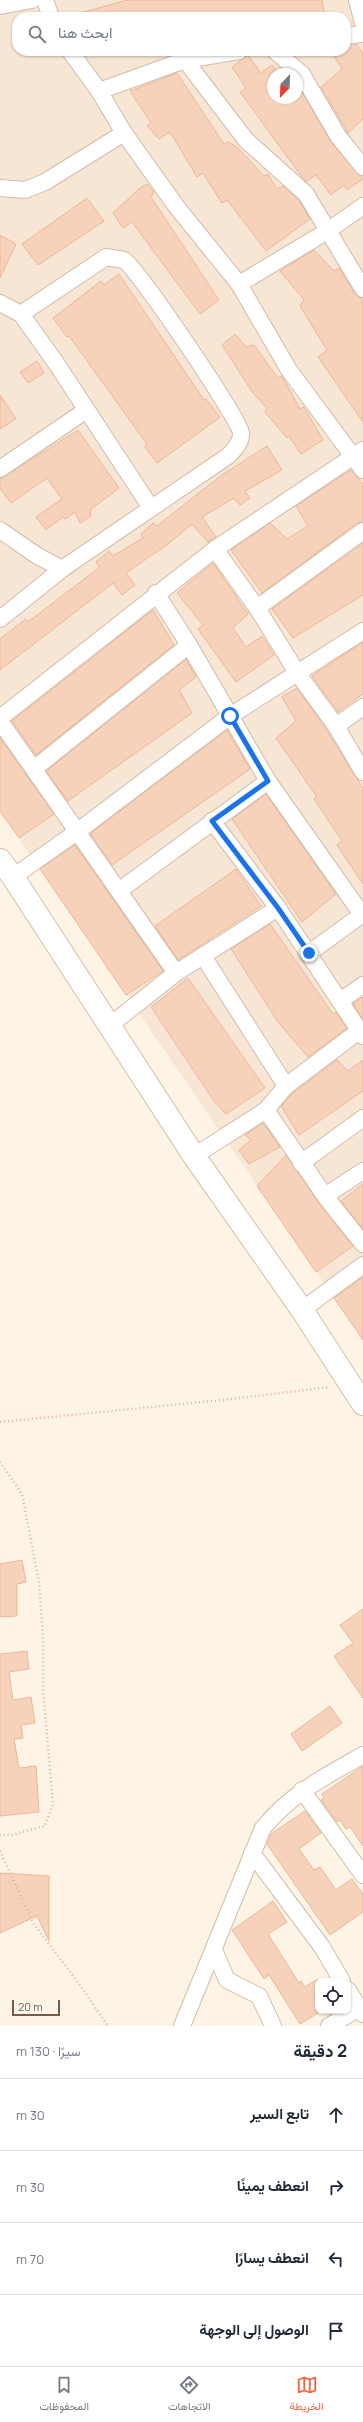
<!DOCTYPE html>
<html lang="ar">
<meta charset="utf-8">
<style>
:root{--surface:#fff;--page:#f6f6f7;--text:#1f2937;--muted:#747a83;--line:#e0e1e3;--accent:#f4653f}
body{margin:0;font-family:Manrope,Vazirmatn,sans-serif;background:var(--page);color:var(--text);direction:rtl}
.controls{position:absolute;right:12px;bottom:12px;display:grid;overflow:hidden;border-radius:8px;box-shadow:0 1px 3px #0004}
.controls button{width:36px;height:36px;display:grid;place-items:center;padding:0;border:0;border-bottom:1px solid var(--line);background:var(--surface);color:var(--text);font:20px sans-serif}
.compass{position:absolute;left:267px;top:68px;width:36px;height:36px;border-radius:50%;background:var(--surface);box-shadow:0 1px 3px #0004;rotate:203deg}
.scale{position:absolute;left:12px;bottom:10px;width:48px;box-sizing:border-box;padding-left:4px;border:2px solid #7b5947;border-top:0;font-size:11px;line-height:14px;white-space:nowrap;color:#7b5947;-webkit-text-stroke:3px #fff8ee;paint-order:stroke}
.stop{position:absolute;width:12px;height:12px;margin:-9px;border:3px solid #1a73e8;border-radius:50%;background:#fff}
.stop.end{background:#1a73e8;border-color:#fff;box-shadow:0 1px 4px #0008}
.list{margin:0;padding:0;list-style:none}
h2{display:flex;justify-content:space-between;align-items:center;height:52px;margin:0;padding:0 16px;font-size:17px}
h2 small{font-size:13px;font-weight:400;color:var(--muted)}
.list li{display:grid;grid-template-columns:26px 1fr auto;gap:12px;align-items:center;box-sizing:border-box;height:72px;padding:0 16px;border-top:1px solid var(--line)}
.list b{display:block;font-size:15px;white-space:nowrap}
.list em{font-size:13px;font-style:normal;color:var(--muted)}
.icon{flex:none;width:22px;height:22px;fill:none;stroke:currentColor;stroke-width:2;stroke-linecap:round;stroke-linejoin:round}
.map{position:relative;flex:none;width:363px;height:2026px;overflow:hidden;direction:ltr}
.search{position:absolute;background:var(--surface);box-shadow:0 1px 3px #0004;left:12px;right:12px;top:12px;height:44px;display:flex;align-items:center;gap:10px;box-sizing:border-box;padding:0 14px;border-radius:16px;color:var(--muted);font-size:15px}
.sheet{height:340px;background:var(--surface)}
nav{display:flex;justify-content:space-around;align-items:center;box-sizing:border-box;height:56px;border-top:1px solid var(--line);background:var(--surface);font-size:11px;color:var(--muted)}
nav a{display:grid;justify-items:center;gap:2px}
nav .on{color:var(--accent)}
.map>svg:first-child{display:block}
</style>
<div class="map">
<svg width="363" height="2026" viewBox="0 0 363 2026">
<rect width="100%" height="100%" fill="#fef4e6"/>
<path fill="#f7e6d3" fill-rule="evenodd" d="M0 0H363V1340L0 811ZM17 17H346V51H17ZM273 74H297V98H273Z"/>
<g fill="#f7d2bb" stroke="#ebb799">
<polygon points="127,0 322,0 325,17 81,17 80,13"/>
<polygon points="356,44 363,53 363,119 348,133 321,87 342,69 331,51 346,51 346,45"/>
<polygon points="248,55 261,73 272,65 279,74 273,74 273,98 297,99 297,84 331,142 363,179 347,190 344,185 331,195 316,175 306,182 302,177 240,92 246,88 232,67"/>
<polygon points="177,73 224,144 229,142 240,150 264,176 268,174 277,189 283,186 299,200 310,219 266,251 227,200 222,203 203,173 197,177 170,132 159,139 147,126 151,123 130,91"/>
<polygon points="147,184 154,192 151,197 219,300 200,314 132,222 123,228 113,213 140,188"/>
<polygon points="87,198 104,221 38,265 22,244"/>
<polygon points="0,235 16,244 0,278"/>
<polygon points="314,250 334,271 339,268 355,294 363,298 363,422 318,357 327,350 300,306 304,300 280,271"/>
<polygon points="119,274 204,400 206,399 220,417 157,463 145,447 147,444 69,336 67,337 53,318 101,281 104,285"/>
<polygon points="235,334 246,347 254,345 278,378 282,376 300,409 304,407 323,440 301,454 289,436 287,438 265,412 267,408 253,393 222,345"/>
<polygon points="37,361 44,373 28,383 20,372"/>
<polygon points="0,395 16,419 0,429"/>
<polygon points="78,430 119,488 90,510 91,516 80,523 75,512 65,519 63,517 46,530 36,517 62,499 47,478 11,503 0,488 0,479"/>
<polygon points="267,446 282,470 245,491 250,498 240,505 234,498 202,517 216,537 208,542 192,524 168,544 126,573 135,585 122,595 113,583 0,670 0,639 26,619 28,622 100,567 96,562 109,551 113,556 143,538 141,534 153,523 157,526 219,477"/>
<polygon points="351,470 363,484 363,522 357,523 262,593 231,550 270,523 287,539 308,526 296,506"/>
<polygon points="363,543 363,595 293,638 272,609"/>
<polygon points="213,563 248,614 233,628 246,647 262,636 274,655 236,682 198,629 203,625 177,593"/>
<polygon points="153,610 174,645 36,755 12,721"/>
<polygon points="363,642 363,694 338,712 312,676"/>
<polygon points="186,659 196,677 179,690 192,713 68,801 46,771"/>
<polygon points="297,688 322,723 363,788 363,884 337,845 342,841 314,799 317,797 276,738 296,721 282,697"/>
<polygon points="227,730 250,769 112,865 91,835 92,832"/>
<polygon points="0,738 54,814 19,838 0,811"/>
<polygon points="266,794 336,894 302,922 232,819"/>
<polygon points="75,845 163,971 126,995 40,869"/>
<polygon points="236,869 261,906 178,960 155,926"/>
<polygon points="270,924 333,1014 336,1012 347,1028 308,1057 278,1022 231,949"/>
<polygon points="188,978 265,1088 226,1114 214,1101 151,1007"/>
<polygon points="363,997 363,1019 353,1004"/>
<polygon points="337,1060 348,1071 363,1060 363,1091 299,1135 281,1106 293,1093"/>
<polygon points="263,1123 280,1147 249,1164 239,1150 251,1140 245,1135"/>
<polygon points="286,1155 325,1212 353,1246 316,1272 257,1186"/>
<polygon points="363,1184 363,1229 341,1201"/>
<polygon points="363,1277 363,1340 334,1298"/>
<polygon points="22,1560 26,1582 17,1584 17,1616 0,1617 0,1564"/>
<polygon points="363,1609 363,1698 334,1656 353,1643 340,1625"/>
<polygon points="27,1651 29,1669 9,1672 13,1700 31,1697 35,1723 21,1725 23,1738 14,1739 19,1768 36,1766 39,1812 0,1816 0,1654"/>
<polygon points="330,1706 342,1723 302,1751 291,1734"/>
<polygon points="363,1766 363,1846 350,1827 346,1829 340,1820 337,1822 321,1800 324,1797 322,1794"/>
<polygon points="305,1811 321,1833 299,1849 314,1870 320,1867 336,1890 352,1879 363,1894 363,1912 330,1935 267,1844 271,1834"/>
<polygon points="0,1873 49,1876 49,1941 37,1916 0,1933"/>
<polygon points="273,1901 287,1922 268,1934 299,1983 301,1981 305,1987 318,1979 318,2013 300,2024 269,1975 264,1979 232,1930"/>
</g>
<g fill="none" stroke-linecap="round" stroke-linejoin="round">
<defs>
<g id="street">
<polyline points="45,0 51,17"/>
<polyline points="357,0 363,23"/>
<polyline points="0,6 32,0"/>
<polyline points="346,36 363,34"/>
<polyline points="70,51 99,91 124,133 176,206 239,284 289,370 363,470"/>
<polyline points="275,51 302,74 338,136 363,167"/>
<polyline points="185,60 246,140 306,194 363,289"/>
<polyline points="99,91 185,60 239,51"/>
<polyline points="0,188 25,190 45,182 124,133"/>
<polyline points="239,284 329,230 363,206"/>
<polyline points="0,303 21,314 56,363 151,508"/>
<polyline points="0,469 85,411"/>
<polyline points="0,530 36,555 62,569"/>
<polyline points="215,549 257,608 298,674 336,726 363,772"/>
<polyline points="156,593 189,645 268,781 363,916"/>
<polyline points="257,608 363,531"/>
<path d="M0 619 62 569 228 456C234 450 242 442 241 433 240 420 138 269 124 260L106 257 21 314"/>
<polyline points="0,718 215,549 363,450"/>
<polyline points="0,721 176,973"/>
<polyline points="336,726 363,707"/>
<polyline points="35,768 189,645"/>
<polyline points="212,821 278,908 363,1036"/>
<polyline points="13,877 78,831 230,716 363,631"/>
<polyline points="120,890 268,781"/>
<polyline points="309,953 363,914"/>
<polyline points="203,956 286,1086"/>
<polyline points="340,1001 363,985"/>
<polyline points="109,1026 176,973 278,908"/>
<polyline points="266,1110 325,1196 363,1244"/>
<polyline points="194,1156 266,1110 286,1086 359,1031"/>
<polyline points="301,1163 363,1118"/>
<polyline points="325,1196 363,1171"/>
<polyline points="302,1310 363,1265"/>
<polyline points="302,1790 363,1875"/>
<polyline points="252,1853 322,1947 342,1981"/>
<polyline points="214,1950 227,1980 259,1996 273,2026"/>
<polyline points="348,1990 363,2014"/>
<path d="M182 2026 263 1828C292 1793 324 1777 363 1755"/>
<polyline points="329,2026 359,2008"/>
</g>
<polyline id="secondary" points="0,860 13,877 194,1156 302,1310 363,1404"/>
</defs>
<use href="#street" stroke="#d2bbaa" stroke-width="18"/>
<use href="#secondary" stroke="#d8bda9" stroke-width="24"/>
<g stroke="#dcb59d" stroke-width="2.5" stroke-dasharray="1 3" stroke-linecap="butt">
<polyline points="0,1422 223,1400 330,1387"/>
<polyline points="0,1462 22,1494 39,1582 43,1635 43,1689 53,1804 45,1826 12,1835 0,1835"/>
<polyline points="0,1851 33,1923 77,1981 108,2026"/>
</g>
<use href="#street" stroke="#fff" stroke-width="16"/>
<use href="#secondary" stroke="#fff" stroke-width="22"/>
</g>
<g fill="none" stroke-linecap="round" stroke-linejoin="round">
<polyline stroke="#1a73e8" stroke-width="5" points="230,716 268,781 212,821 278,908 309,953"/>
</g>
</svg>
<div class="controls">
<button><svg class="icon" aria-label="locate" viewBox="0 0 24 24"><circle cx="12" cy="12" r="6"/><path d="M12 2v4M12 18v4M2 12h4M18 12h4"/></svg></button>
</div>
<svg class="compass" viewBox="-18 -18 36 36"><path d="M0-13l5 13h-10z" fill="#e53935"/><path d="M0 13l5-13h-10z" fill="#747a83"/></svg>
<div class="scale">20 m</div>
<div class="stop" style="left:230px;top:716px"></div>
<div class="stop end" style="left:309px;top:953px"></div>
<div class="search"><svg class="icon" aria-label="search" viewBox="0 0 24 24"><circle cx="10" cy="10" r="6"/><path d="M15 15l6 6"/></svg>ابحث هنا</div>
</div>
<section class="sheet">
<h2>2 دقيقة<small>سيرًا · 130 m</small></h2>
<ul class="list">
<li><svg class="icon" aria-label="ahead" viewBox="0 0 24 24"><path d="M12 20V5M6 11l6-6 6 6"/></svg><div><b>تابع السير</b></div><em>30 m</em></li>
<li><svg class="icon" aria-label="right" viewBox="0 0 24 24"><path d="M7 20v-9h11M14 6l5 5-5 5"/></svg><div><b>انعطف يمينًا</b></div><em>30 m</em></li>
<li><svg class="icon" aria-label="left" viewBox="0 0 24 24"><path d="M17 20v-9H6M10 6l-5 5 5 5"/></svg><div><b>انعطف يسارًا</b></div><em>70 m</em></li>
<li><svg class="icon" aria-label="arrive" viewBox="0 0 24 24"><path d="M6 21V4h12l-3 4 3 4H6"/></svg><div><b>الوصول إلى الوجهة</b></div></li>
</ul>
</section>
<nav>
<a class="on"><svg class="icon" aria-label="map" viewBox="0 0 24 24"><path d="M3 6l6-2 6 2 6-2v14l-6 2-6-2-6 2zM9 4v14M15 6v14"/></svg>الخريطة</a>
<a><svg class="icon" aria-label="directions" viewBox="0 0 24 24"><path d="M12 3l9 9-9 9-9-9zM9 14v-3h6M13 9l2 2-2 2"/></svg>الاتجاهات</a>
<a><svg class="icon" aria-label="saved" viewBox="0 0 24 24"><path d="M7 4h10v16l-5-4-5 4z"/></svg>المحفوظات</a>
</nav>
